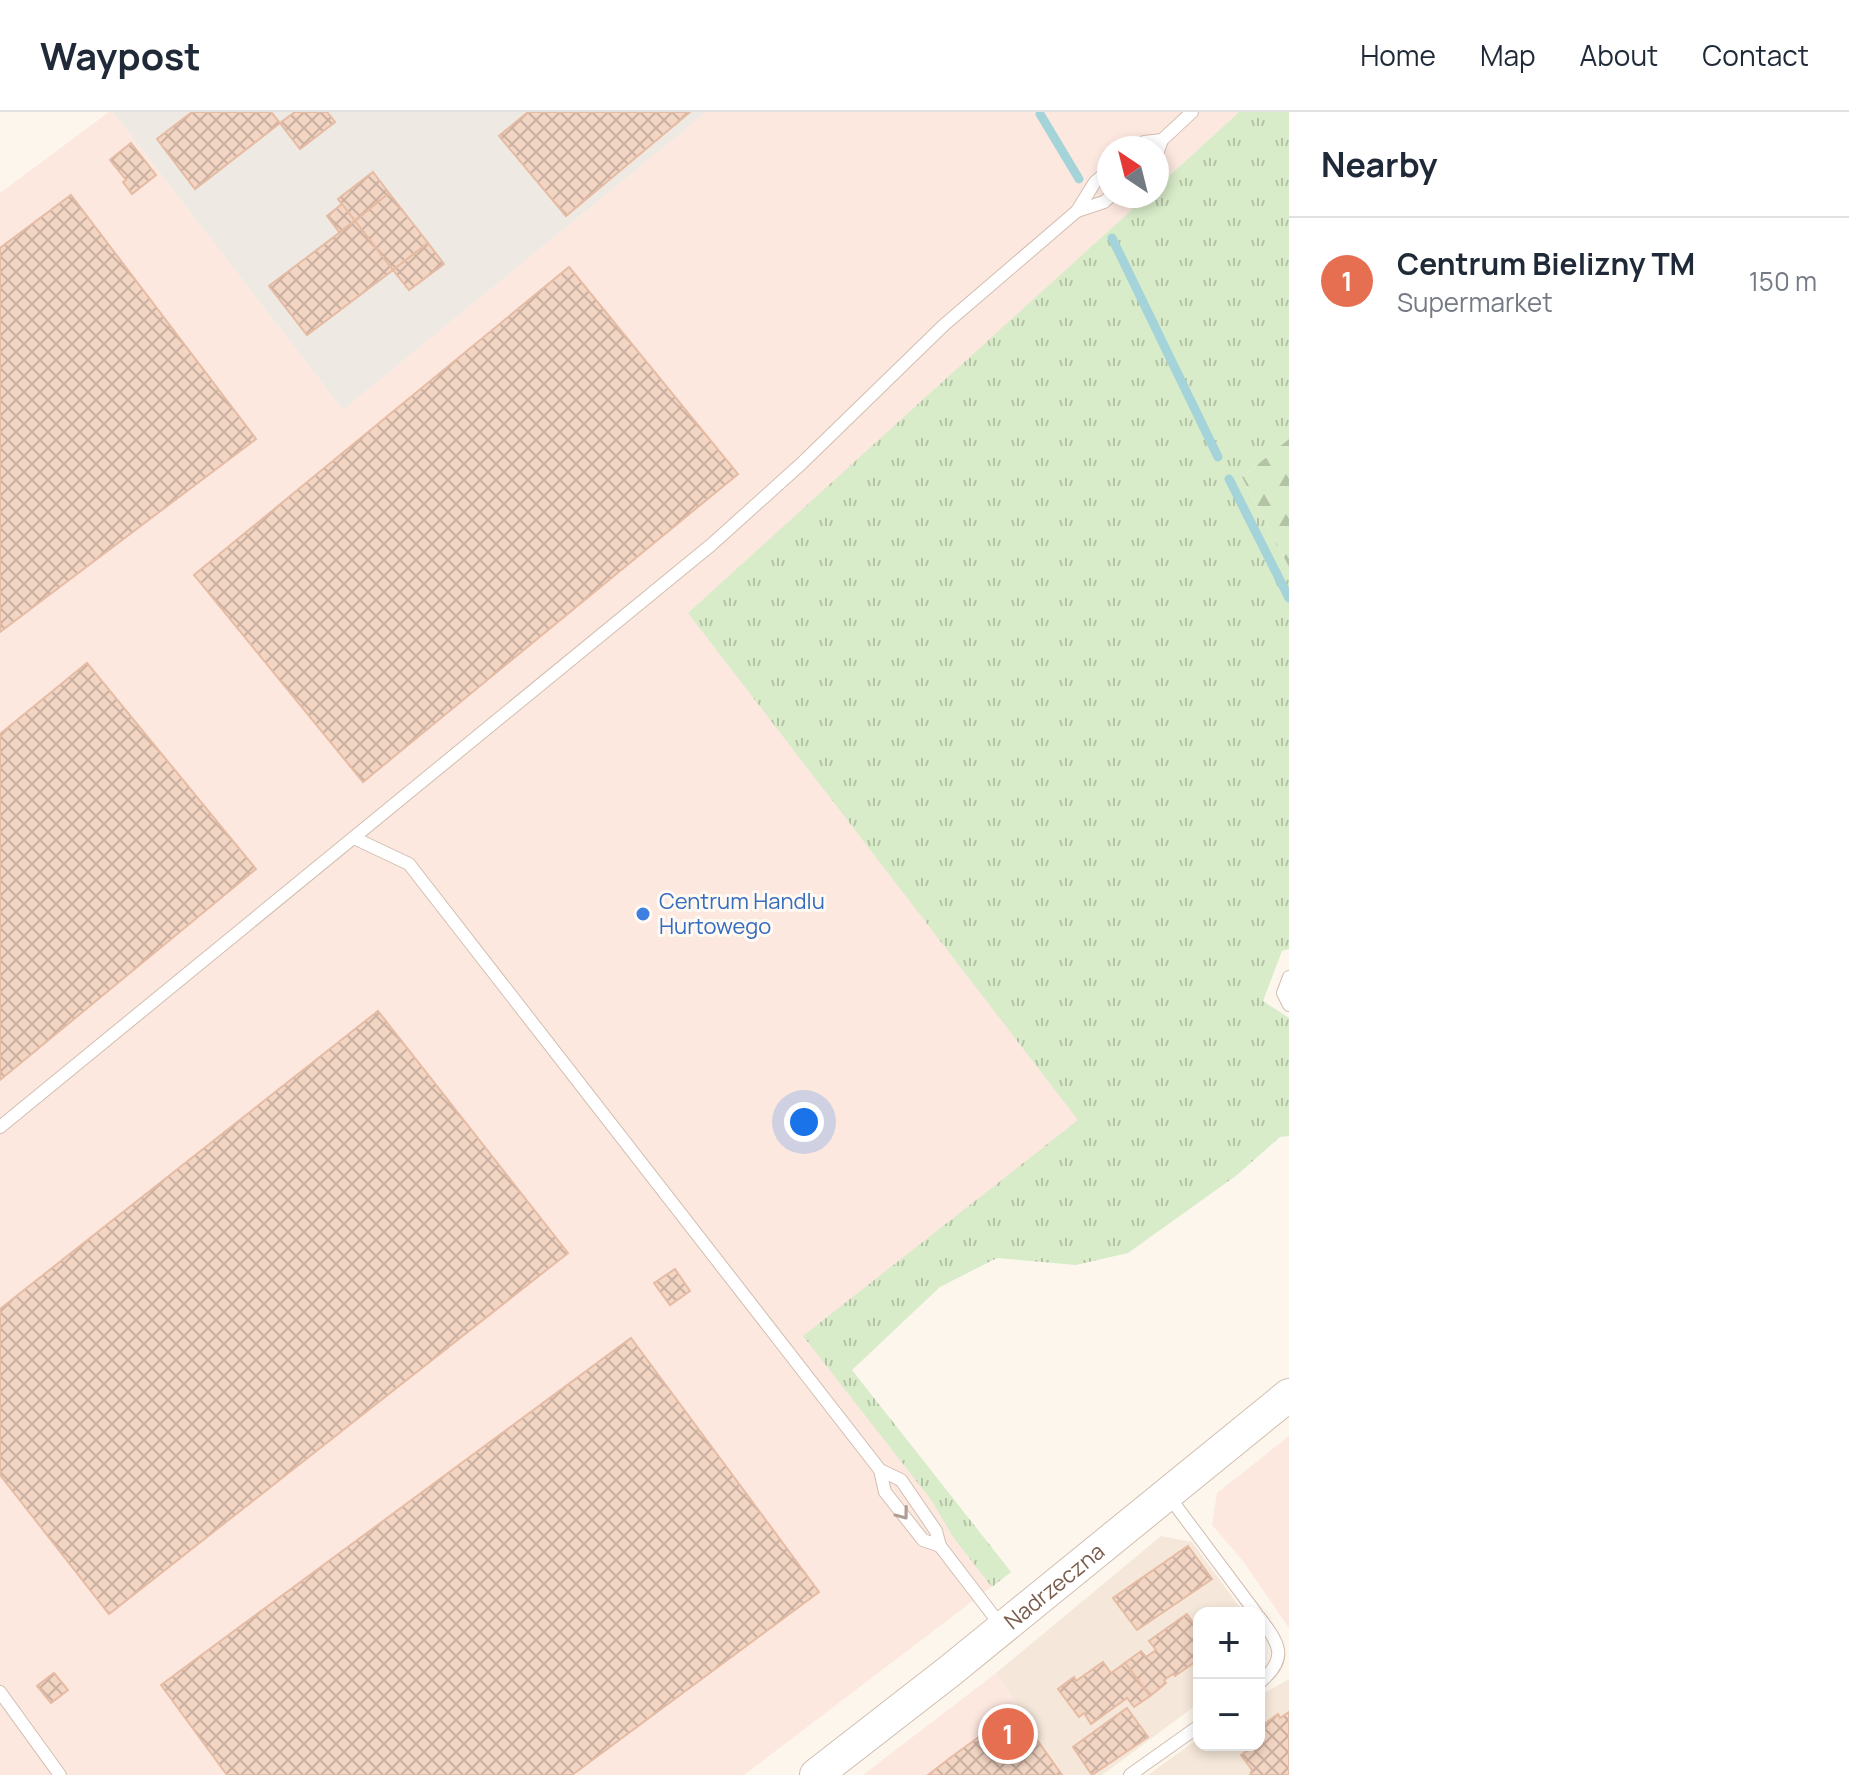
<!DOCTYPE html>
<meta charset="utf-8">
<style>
:root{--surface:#fff;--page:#f2f2f3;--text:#1f2937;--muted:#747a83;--line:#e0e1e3;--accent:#e76f51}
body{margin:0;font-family:Manrope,sans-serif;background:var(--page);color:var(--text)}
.controls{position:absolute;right:24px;bottom:24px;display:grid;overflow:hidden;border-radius:16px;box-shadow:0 4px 12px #0003}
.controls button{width:72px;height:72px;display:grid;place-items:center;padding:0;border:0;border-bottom:2px solid var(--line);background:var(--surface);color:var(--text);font:40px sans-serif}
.compass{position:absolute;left:1097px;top:24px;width:72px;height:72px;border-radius:50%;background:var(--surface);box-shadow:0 4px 12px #0003;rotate:325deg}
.you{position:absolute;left:804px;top:1010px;width:28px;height:28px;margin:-20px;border:6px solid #fff;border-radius:50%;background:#1a73e8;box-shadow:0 0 0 12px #1a73e833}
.badge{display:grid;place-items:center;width:52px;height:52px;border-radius:50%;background:var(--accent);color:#fff;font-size:26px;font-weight:700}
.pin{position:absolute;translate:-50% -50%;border:4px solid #fff;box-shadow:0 2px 8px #0006}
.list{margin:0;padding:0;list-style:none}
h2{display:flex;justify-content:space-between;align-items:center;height:104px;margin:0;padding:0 32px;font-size:34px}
h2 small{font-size:26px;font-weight:400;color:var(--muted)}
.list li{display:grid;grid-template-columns:52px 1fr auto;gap:24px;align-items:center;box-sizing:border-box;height:128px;padding:0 32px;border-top:2px solid var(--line)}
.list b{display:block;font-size:30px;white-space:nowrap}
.list p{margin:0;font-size:26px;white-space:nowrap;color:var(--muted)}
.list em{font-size:26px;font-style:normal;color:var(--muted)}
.map{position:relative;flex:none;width:1289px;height:1663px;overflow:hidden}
header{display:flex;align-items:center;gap:48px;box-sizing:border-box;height:112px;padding:0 40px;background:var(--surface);border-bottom:2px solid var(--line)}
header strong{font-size:38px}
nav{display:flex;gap:44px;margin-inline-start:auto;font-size:28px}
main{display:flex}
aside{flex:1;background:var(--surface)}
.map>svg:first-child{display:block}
</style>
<header>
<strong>Waypost</strong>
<nav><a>Home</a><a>Map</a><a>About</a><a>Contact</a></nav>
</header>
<main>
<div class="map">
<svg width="1289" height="1663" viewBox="0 0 1289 1663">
<defs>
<pattern id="grass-tufts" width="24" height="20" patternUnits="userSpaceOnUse" patternTransform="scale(2)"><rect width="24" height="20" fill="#d8ecc9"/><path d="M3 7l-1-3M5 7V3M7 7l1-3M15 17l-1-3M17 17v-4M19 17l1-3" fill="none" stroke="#b4c2a5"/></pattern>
<pattern id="forest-firs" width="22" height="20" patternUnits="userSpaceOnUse" patternTransform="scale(2)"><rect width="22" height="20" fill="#d8ecc9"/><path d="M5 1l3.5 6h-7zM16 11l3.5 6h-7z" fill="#b4c2a5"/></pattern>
<pattern id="building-cross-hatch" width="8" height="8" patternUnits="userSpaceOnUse" patternTransform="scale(2)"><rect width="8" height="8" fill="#f3d5c3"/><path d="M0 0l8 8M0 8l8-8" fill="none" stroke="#cab0a1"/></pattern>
</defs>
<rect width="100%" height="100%" fill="#fdf6ec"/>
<g fill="#f5e8da">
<polygon points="1161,1424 1192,1430 1244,1501 1199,1501 1199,1591 1102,1663 1062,1663 1016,1598 1017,1592 996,1561"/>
<polygon points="1289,1567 1289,1663 1148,1663 1199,1626 1199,1633 1259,1633 1259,1584"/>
</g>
<g fill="#fde8e0">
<polygon points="109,0 113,0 343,298 707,0 1239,0 1157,75 1157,36 1109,36 1109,84 1147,84 1085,141 1289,764 1282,839 836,1239 1011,1460 744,1663 0,1663 0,81"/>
<polygon points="1289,1324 1289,1516 1243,1449 1212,1413 1217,1381"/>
<polygon points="996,1561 1017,1592 1016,1598 1062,1663 863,1663"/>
</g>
<polygon fill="#efe9e4" points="113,0 707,0 343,298"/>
<polygon fill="url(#grass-tufts)" points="1239,0 1289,0 1289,327 1242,365 1289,455 1289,837 1282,839 1263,889 1289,906 1289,1024 1280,1025 1237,1063 1128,1141 1076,1153 997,1146 940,1175 852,1258 1011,1460 992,1475 953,1425 932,1389 803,1224 1078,1008 688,501 1147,84 1157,84 1157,75"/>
<polygon fill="url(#forest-firs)" points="1289,327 1289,455 1242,365"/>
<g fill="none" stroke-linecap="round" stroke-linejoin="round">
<g stroke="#a5d3da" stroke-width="9">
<polyline points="1040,2 1079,67"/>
<polyline points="1112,126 1218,345"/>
<polyline points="1229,367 1289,486"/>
</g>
</g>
<g fill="url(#building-cross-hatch)" stroke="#e6bba3" stroke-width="2">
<polygon points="192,0 271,0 280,11 195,77 157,27"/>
<polygon points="295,0 327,0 335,10 300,37 280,11"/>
<polygon points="528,0 690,0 566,104 499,24"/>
<polygon points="131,31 156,63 132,82 123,70 126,68 110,48"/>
<polygon points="373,60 389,81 355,109 338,87"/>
<polygon points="389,81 428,131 393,158 355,109"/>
<polygon points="71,83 256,327 0,520 0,136"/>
<polygon points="342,92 355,109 339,120 327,104"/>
<polygon points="355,109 393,158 307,223 269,174"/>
<polygon points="428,131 444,152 409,178 393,158"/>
<polygon points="569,155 738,362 363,670 194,463"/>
<polygon points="87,551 256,757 0,968 0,622"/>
<polygon points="378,899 568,1141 109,1502 0,1363 0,1197"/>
<polygon points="675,1157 690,1179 670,1193 654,1171"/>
<polygon points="631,1226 819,1480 572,1663 227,1663 161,1573"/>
<polygon points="1188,1434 1212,1467 1137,1518 1113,1486"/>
<polygon points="1187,1502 1196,1515 1199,1513 1199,1547 1175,1564 1173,1562 1164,1568 1166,1571 1150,1584 1125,1551 1141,1539 1146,1545 1156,1538 1149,1529"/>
<polygon points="1103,1550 1111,1561 1125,1551 1150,1584 1134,1595 1127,1586 1091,1612 1084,1601 1079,1605 1058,1577 1074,1565 1076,1569"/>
<polygon points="54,1561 68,1578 51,1591 37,1574"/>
<polygon points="1127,1596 1148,1625 1092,1663 1073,1635"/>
<polygon points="1016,1598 1062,1663 928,1663 950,1646"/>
<polygon points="1289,1600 1289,1663 1250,1663 1252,1658 1241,1643 1250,1637 1247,1633 1259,1633 1259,1616 1263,1620 1266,1617 1263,1613 1278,1602 1280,1606"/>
</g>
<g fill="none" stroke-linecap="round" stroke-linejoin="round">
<defs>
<g id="service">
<polyline points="1136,36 1144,30 1162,28"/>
<polyline points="1157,42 1162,28 1192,0"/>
<polyline points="1077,99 1104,90 1111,84"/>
<polyline points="354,726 409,752 880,1358 901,1368 936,1419 940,1434 1002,1515"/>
<polyline points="1289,865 1283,881 1289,893"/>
<polyline points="0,1015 711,433 801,352 944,213 1077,99 1095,70 1109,58"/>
<polyline points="880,1358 885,1380 908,1409 923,1428 940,1434"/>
<polyline points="1167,1382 1256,1501"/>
<path d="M1259 1505C1280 1533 1289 1546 1259 1571"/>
<polyline points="0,1580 60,1663"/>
<polyline points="1130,1663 1199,1614"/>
</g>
<g id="tertiary">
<path id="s1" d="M816 1663 951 1558 1289 1283"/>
</g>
</defs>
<use href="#service" stroke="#d1beb0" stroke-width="14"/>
<use href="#tertiary" stroke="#d1beb0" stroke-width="34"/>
<use href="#service" stroke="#fff" stroke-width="12"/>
<use href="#tertiary" stroke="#fff" stroke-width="32"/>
</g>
<defs><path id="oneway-chevron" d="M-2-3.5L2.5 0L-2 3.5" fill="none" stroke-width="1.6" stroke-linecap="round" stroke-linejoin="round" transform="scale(2)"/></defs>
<use stroke="#af9d94" href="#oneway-chevron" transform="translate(903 1402) rotate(53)"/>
<circle fill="#3f7fe0" stroke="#fffaf3" stroke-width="3" cx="643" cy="802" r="8"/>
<g text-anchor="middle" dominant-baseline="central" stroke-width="6" stroke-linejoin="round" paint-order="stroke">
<g font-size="22" fill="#366cbe" stroke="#fffaf3" text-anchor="start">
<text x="659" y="789">Centrum Handlu<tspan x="659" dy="25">Hurtowego</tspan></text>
</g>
<g font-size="22" fill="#7a5c4d" stroke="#fffaf3">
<text stroke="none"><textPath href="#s1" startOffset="304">Nadrzeczna</textPath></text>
</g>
</g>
</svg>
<div class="controls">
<button>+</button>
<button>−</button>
</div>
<svg class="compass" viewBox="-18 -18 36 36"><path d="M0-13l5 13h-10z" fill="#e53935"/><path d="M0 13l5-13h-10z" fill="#747a83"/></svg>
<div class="you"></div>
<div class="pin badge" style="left:1008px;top:1622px">1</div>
</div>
<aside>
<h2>Nearby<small></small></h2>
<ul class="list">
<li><span class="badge">1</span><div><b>Centrum Bielizny TM</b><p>Supermarket</p></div><em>150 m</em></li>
</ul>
</aside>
</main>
